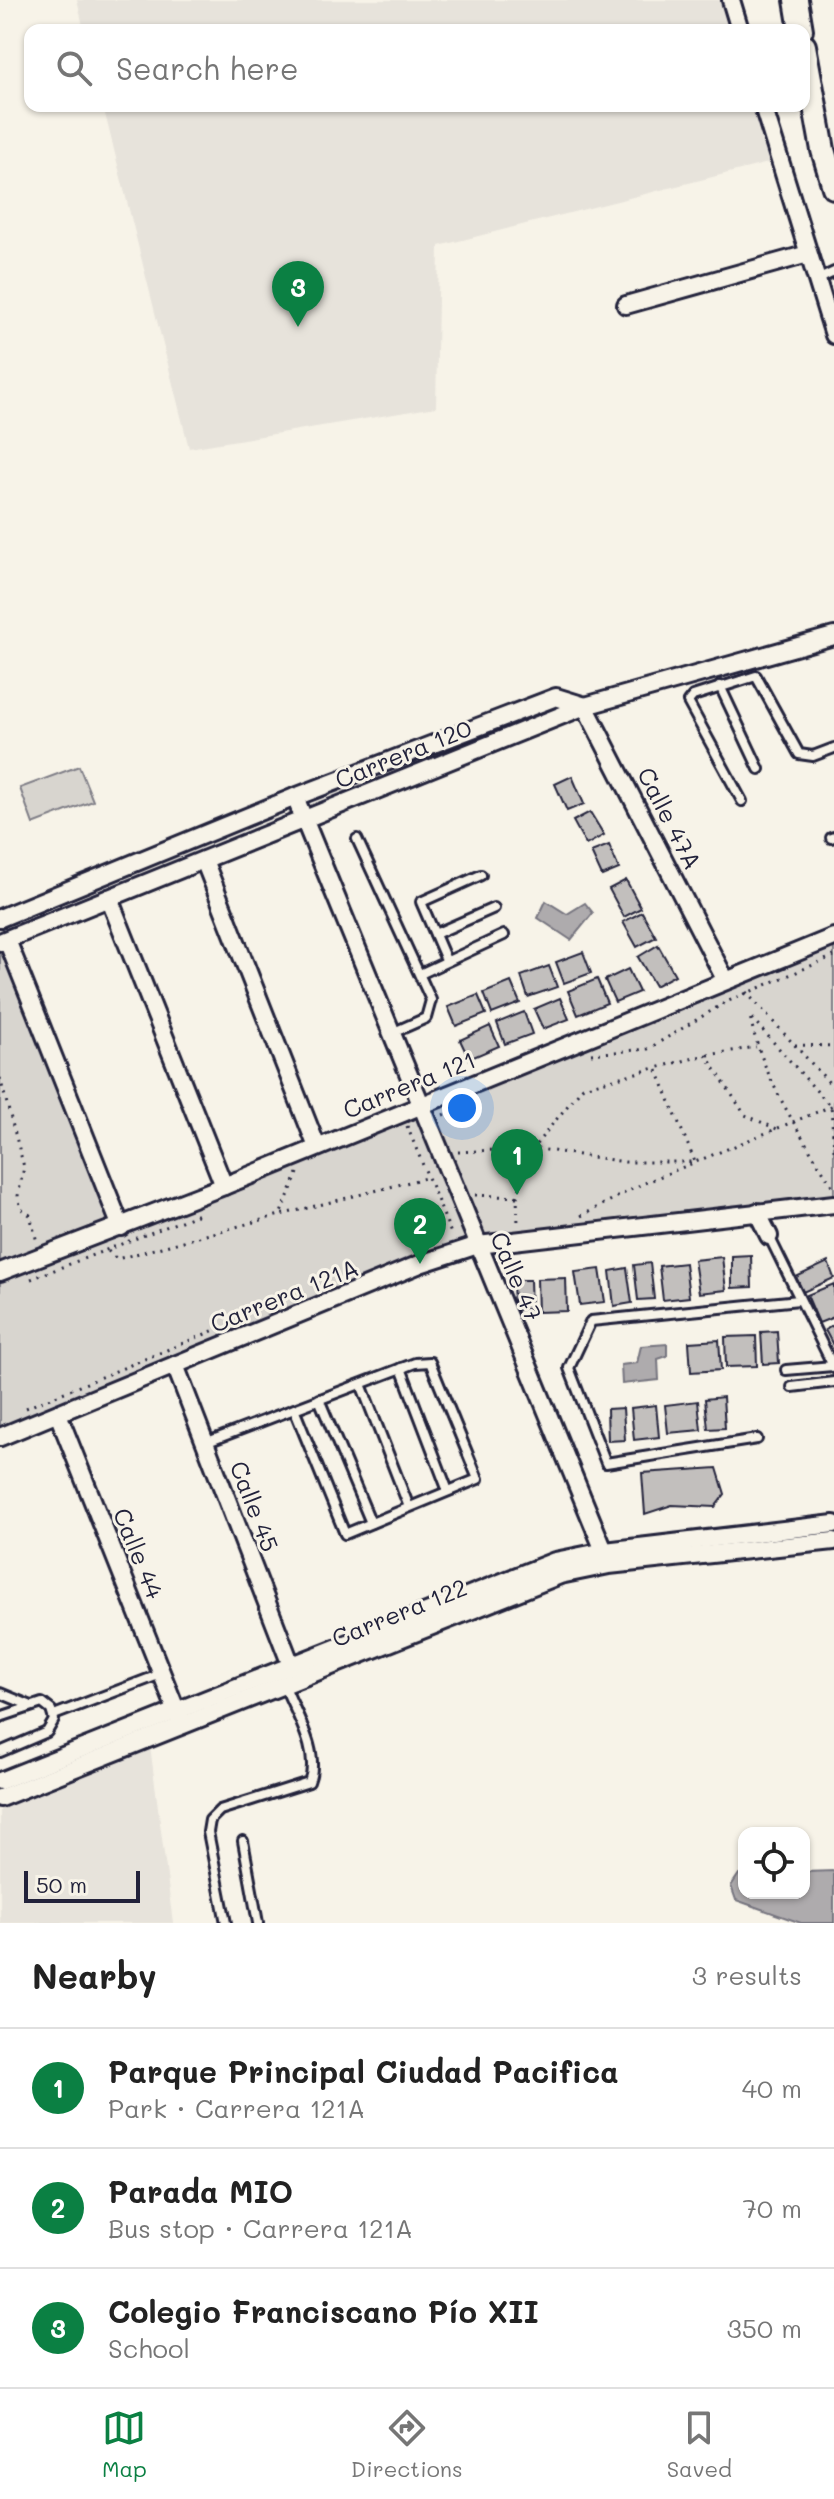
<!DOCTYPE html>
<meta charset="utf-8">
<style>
:root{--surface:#fff;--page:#f6f6f6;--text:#222;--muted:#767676;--line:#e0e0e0;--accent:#0b8043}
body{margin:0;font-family:Mali,sans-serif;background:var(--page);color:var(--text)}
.controls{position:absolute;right:24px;bottom:24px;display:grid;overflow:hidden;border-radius:16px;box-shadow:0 2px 6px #0004}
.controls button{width:72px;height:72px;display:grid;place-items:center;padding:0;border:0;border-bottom:2px solid var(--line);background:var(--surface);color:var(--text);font:40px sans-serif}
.scale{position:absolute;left:24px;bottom:20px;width:116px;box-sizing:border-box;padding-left:8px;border:4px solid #22223b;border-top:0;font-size:22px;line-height:28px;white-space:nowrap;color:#22223b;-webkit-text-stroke:6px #f7f3e8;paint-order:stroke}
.you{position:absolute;left:462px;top:1108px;width:28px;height:28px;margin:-20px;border:6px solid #fff;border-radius:50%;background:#1a73e8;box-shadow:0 0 0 12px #1a73e833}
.badge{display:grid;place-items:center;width:52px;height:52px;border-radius:50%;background:var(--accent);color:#fff;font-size:26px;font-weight:700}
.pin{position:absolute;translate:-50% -66px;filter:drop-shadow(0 2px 4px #0008)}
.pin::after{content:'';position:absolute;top:42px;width:28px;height:24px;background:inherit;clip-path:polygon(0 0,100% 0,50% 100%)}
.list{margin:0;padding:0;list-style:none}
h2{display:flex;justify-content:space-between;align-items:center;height:104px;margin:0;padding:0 32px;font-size:34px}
h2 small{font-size:26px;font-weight:400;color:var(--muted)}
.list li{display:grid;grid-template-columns:52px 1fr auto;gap:24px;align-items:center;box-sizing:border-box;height:120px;padding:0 32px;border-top:2px solid var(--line)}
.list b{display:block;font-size:30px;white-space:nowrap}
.list p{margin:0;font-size:26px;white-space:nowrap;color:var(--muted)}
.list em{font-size:26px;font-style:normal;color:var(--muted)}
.icon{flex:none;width:44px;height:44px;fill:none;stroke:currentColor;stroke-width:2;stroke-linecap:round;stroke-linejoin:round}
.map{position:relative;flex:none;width:834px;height:1923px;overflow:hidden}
.search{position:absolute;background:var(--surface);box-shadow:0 2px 6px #0004;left:24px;right:24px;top:24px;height:88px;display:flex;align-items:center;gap:20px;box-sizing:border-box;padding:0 28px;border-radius:16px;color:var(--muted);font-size:30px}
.sheet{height:464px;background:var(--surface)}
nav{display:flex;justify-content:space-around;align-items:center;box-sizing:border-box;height:112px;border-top:2px solid var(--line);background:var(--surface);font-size:22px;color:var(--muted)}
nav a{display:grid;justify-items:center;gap:4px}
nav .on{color:var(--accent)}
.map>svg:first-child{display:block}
</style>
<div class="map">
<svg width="834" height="1923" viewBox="0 0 834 1923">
<rect width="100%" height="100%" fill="#f7f3e8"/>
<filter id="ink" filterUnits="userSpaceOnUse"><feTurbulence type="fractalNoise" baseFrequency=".0125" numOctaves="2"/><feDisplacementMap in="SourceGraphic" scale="16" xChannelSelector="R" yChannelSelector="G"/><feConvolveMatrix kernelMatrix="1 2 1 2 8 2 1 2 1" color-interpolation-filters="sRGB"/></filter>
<g filter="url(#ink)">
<g fill="#e7e3db">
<polygon points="77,0 731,0 740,30 84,30"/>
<polygon points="103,106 763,106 780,160 439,246 436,407 189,448"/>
<polygon points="149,1738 173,1923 0,1923 0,1798"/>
</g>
<g fill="#d8d5cf" stroke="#7d7c85" stroke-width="2">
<polygon points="79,766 93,801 33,824 20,788"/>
<polygon points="834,937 834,1204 478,1245 0,1437 0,942 121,1227"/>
</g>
<g fill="#aeabad" stroke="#76747f" stroke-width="2">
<polygon points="546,901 567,914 585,903 593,913 571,940 538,918"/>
<polygon points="667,1344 667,1356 658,1359 659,1380 622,1384 621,1365 637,1363 641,1346"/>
<polygon points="834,1871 834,1923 801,1923 736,1900 731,1886 739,1874 744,1874 744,1893 804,1893 804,1872"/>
</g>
<g fill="#c2bfbd" stroke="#22223b" stroke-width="2">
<polygon points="572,776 584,804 567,811 555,784"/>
<polygon points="590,812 604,835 586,845 573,821"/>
<polygon points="609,845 619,869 602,876 591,852"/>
<polygon points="626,880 641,908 624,917 609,889"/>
<polygon points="642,912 656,937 637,947 623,922"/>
<polygon points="658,945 675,975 655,986 638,957"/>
<polygon points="583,952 591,973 564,983 556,962"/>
<polygon points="549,966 557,987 528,997 521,976"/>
<polygon points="628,969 639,992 615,1002 605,980"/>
<polygon points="597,979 607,1003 578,1015 568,991"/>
<polygon points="511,982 520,1003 492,1014 484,993"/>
<polygon points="478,995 486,1014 456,1026 448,1007"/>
<polygon points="560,998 569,1019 543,1029 534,1009"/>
<polygon points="524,1012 532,1034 505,1044 497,1023"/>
<polygon points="490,1026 499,1046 469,1059 460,1040"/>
<polygon points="751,1255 752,1287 732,1288 732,1256"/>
<polygon points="722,1257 726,1290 699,1293 694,1260"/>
<polygon points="828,1262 834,1278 803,1292 796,1277"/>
<polygon points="650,1263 654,1299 638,1300 634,1265"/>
<polygon points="685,1263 689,1297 663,1300 659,1266"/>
<polygon points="627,1268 632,1303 614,1306 610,1271"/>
<polygon points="600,1269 605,1302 580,1305 575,1272"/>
<polygon points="566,1278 567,1311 538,1312 537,1279"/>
<polygon points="513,1280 530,1280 531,1309 514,1310"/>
<polygon points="834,1284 834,1317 819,1323 807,1295"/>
<polygon points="834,1325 834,1347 825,1330"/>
<polygon points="777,1331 779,1363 763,1364 761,1332"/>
<polygon points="756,1336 757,1366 726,1367 725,1337"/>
<polygon points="719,1340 721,1370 691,1372 689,1342"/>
<polygon points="723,1397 725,1428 708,1429 705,1399"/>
<polygon points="698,1401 701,1430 668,1433 665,1405"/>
<polygon points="656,1405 659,1437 634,1440 631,1408"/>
<polygon points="623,1408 625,1440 608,1441 607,1409"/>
<polygon points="717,1468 725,1494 715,1507 672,1505 645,1514 642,1473"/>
</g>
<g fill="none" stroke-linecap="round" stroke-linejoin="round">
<defs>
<g id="lane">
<polyline points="817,280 834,272"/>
<polyline points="720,686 759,769"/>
<polyline points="742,801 688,702 693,696 756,676 799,754 813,756 834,748"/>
<polyline points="831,838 834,837"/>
<polyline points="357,839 431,1000 426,1018 392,1033"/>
<polyline points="435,934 494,908"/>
<polyline points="446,960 421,902 481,875"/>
<polyline points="420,974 504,935"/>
<polyline points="769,1236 834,1368"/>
<polyline points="401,1368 448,1491"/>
<polyline points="786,1370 833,1366"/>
<polyline points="361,1384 409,1507"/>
<polyline points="792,1387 834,1382"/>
<polyline points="319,1399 371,1523"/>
<polyline points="757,1439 606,1463 569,1368 591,1321 799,1300"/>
<polyline points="205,1443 415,1363 430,1362 478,1479 345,1534 294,1409"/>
<polyline points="0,1693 29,1705"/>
<polyline points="54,1715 161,1674"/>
<polyline points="0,1717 42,1703 51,1710 54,1720 47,1732 0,1752"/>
<polyline points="243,1841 258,1923"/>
<path d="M226 1923 208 1832 210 1820 220 1810 309 1782C321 1752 295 1713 284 1684"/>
</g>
<g id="street">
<polyline points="731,0 740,30"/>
<polyline points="763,106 834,335"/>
<polyline points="626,305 808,254"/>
<polyline points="295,797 607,1558"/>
<polyline points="204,860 317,1147"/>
<polyline points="109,898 224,1186"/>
<polyline points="0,918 295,797 556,697 585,706 725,979"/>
<polyline points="7,940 121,1227"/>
<polyline points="0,942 585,706 834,636"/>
<polyline points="757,1212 769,1236"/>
<polyline points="0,1272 224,1186 834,937"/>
<polyline points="175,1365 291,1665"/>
<polyline points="58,1414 179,1717"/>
<polyline points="0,1437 420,1264 478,1245 834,1204"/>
<polyline points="0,1781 555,1561 605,1551 834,1524"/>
<polyline points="0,1798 560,1575 609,1565 834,1541"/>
</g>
<g id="secondary">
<polyline points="796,0 801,30"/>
<polyline points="804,46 823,150 834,187"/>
</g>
</defs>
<use href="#lane" stroke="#22223b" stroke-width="14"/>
<use href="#street" stroke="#22223b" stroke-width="22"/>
<use href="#secondary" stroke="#22223b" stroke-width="28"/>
<g stroke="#22223b" stroke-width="3" stroke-dasharray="2 6" stroke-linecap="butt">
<polyline points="746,992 834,1088"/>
<polyline points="795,1045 834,1046"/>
<polyline points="591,1054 648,1049 726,1002 834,956"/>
<polyline points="708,1055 756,1047"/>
<polyline points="0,1078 24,1167 18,1196 21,1209 30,1215 37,1242"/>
<polyline points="443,1115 458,1109"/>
<polyline points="407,1126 452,1236"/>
<path d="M834 1150 831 1107 750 1016C762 1079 801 1134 834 1189"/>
<polyline points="458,1152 533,1148 583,1087 655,1068"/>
<polyline points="298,1173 280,1215 429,1177"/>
<polyline points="475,1195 517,1197 518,1224"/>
<polyline points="517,1197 533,1148 625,1162 695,1162 656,1068 706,1055 745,1115 777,1129"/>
<polyline points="581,1216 642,1184 834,1105"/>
<polyline points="108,1251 117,1259 280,1215"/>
<polyline points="31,1279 199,1214"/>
<polyline points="26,1408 215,1330"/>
</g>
<use href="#lane" stroke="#f7f3e8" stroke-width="8"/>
<use href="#street" stroke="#f7f3e8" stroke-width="16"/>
<use href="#secondary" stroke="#f7f3e8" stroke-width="22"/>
</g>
</g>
<g text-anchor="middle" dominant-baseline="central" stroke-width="6" stroke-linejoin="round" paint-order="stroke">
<g font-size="24" fill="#22223b" stroke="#f7f3e8">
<text transform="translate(403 753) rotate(-22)">Carrera 120</text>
<text transform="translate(670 818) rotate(63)">Calle 47A</text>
<text transform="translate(409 1084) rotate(-22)">Carrera 121</text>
<text transform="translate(517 1276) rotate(67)">Calle 47</text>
<text transform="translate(284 1295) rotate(-22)">Carrera 121A</text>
<text transform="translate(255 1506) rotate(69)">Calle 45</text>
<text transform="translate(139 1553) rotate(68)">Calle 44</text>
<text transform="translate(399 1612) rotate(-22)">Carrera 122</text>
</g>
</g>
</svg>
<div class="controls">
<button><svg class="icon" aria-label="locate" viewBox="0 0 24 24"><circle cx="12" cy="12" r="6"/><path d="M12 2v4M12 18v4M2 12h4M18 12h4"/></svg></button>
</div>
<div class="scale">50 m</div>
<div class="you"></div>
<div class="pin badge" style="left:517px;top:1195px">1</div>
<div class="pin badge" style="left:420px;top:1264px">2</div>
<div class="pin badge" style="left:298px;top:327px">3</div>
<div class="search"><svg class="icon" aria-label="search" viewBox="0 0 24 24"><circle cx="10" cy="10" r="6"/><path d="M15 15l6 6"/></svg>Search here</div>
</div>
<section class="sheet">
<h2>Nearby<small>3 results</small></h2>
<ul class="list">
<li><span class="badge">1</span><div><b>Parque Principal Ciudad Pacifica</b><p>Park · Carrera 121A</p></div><em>40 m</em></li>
<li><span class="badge">2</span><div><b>Parada MIO</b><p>Bus stop · Carrera 121A</p></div><em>70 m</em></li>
<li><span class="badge">3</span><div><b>Colegio Franciscano Pío XII</b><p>School</p></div><em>350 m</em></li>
</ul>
</section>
<nav>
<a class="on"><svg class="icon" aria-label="map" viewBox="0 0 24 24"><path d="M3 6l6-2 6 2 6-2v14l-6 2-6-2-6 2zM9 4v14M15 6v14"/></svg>Map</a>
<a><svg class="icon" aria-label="directions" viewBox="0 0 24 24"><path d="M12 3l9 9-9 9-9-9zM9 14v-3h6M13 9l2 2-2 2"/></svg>Directions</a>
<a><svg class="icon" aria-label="saved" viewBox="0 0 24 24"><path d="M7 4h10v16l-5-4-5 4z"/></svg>Saved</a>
</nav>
